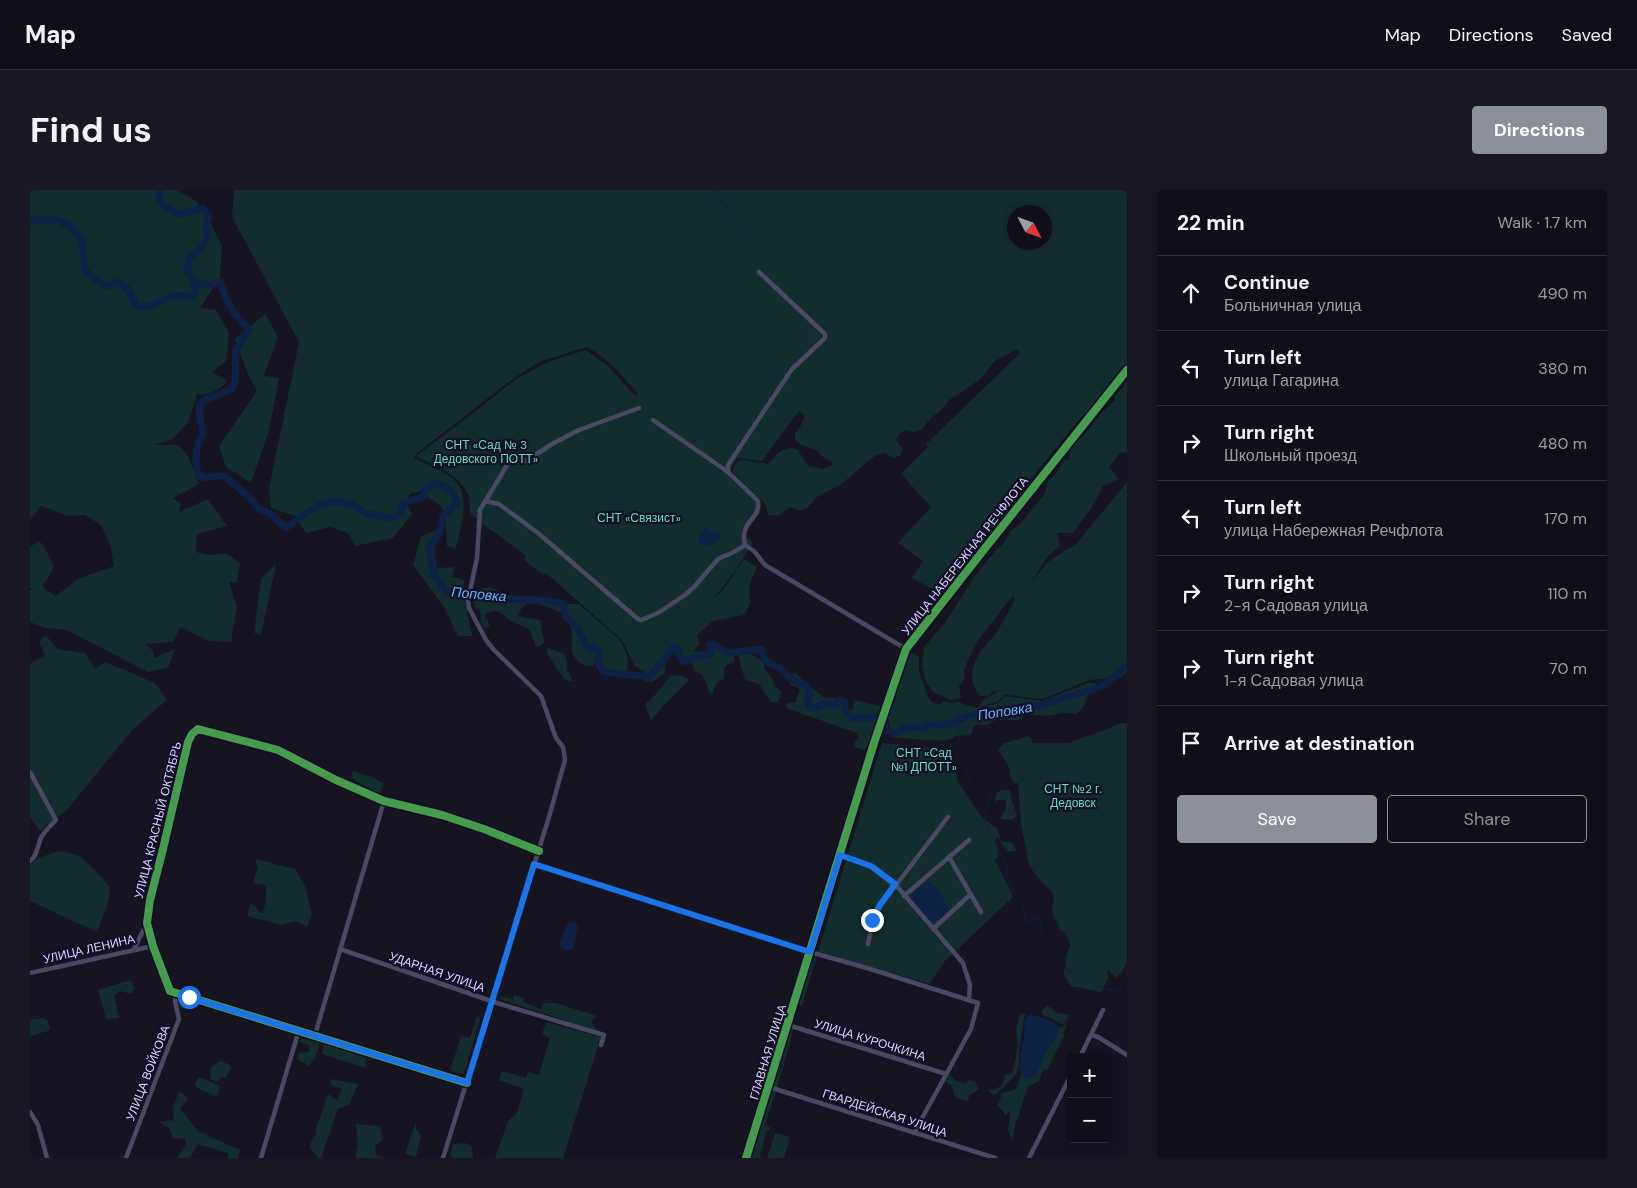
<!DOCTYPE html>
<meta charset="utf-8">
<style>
:root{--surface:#100f19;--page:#191822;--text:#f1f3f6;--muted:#9c9ca2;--line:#302f38;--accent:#8c9099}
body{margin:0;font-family:"DM Sans",sans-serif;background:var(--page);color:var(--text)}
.controls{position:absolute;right:15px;bottom:15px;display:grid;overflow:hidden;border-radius:5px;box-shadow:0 2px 8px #0003}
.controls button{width:45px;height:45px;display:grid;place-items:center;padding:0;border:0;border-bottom:1px solid var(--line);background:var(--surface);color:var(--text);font:25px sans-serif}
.compass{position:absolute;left:977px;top:15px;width:45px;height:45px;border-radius:50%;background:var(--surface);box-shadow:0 2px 8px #0003;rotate:131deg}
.stop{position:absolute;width:15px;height:15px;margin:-11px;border:4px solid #1a73e8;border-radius:50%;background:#fff}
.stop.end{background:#1a73e8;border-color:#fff;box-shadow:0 1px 5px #0008}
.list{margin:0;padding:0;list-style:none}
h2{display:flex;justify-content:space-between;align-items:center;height:65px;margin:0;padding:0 20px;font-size:21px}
h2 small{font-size:16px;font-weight:400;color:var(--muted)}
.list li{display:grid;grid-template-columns:32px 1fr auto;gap:15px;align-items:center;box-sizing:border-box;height:75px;padding:0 20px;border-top:1px solid var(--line)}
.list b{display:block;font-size:19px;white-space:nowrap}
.list p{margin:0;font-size:16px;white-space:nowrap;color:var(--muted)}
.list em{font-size:16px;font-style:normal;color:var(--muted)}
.actions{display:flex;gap:10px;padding:15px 20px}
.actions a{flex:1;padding:11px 0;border:1px solid var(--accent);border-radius:5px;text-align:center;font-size:18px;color:var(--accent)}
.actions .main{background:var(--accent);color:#fff}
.icon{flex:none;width:28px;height:28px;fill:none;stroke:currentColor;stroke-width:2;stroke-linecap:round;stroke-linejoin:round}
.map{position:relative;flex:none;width:1097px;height:968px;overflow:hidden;border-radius:5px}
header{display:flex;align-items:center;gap:30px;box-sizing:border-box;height:70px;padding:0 25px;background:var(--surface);border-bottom:1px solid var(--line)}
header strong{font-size:24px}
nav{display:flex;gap:28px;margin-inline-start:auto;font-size:18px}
.intro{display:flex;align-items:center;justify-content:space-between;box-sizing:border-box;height:120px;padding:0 30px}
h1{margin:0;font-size:35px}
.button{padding:12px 22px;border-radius:5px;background:var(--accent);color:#fff;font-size:18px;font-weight:700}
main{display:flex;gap:30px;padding:0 30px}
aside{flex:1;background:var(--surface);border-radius:5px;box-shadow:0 2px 8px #0003}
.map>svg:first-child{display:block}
</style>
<header>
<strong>Map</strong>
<nav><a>Map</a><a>Directions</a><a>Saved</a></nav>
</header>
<div class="intro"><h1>Find us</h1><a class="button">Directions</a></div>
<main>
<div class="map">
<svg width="1097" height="968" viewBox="0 0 1097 968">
<rect width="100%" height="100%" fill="#161421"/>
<g fill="#132c2d" fill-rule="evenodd">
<path d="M0 0H147L166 11 177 27 192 56 190 87 170 118 186 120 199 143 196 171 182 182 196 190V193C186 201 180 206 167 204L159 231 143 249 124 255H149L158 266 169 294 143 308 151 313 149 322 178 309 197 336 167 344 166 362 179 365 195 363 210 373 207 392H199L207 417 201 452 179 451 151 437 143 452 116 454 124 462V468L145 459 138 478 118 482 37 440 15 438 0 432V401L3 398H0V357L9 351 14 356 24 377 17 390 12 395 16 400 26 406 48 389 84 376 80 354 71 335 55 325 38 326 11 316 0 330Z"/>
<path d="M204 0H1097V175L1056 228 1053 225 1042 238 968 329 911 404 882 388 893 371 868 353 901 317 871 284 898 257 896 254 990 163 988 159 965 171 951 188 941 196 919 210 910 221 901 228 891 240 883 242 876 240 869 244 866 250 873 259 870 266 863 268 854 263 846 265 810 295 787 307 777 318 770 321 760 317 749 325H738L736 315 703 282C704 276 706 272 711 270L738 274C746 265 754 254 768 260L778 276 793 279 803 275 801 271 794 268 786 260 771 255 765 250V243L770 237 775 226 769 221 732 271 707 268 701 278V283C713 293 739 308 728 326 723 334 717 337 716 347L723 352 707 379 683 409 694 399 714 369 727 377C721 390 717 399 721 412L714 425 683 431 667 445 669 454 664 461C681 467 688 445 705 468L703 473 698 474 694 478V488L686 494 683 504 679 502C676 493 675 484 666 482 663 478 663 474 660 470H656L649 459 644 460 636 472 635 483 623 492H615V482L605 476 592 450 516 383 513 385 494 370 496 366 441 325C438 317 441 312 439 306 428 283 406 277 386 266L446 221 486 189 520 171 556 160 578 176 605 206 608 204C593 187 577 166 556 157L509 172 484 188 386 264 384 268C396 274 411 280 422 288 443 304 430 337 426 358L417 356C415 344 419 323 409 315 403 310 396 306 390 301L380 304 376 312 382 324 363 348 325 356 318 343 300 337 276 343 265 326 241 318 239 299 269 152 202 27ZM984 22H1014V52H984Z"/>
<polygon points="235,124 248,147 234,186 249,188 239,241 221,293 196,277 189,256 227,201 218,184 205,149"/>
<path d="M1097 190V262L1090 263 1079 277 1089 289 1073 296 1062 317 1043 343H1027L1030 356 1017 367 1001 392 1019 371 1047 353 1097 292V482L1091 487 1059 490 1013 509 975 505 967 512 948 517 953 510 967 502 965 500 958 506H950C935 489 944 468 957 453 960 450 963 447 965 444 973 433 979 421 985 409L983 405 949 449 940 466 934 480 935 489 929 496 931 508 921 510 903 502 896 492 892 475 894 457 914 434 945 386 965 361 975 352 980 341 988 336 1014 305 1018 291 1024 286 1034 271 1040 269C1040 265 1039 261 1041 257 1045 251 1051 249 1056 243 1065 233 1072 219 1085 211V205L1093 198Z"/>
<polygon points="407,340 404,362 407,378 424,377 422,387 434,390 434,403 442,446 428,446 414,417 383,375 391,347"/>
<polygon points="246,374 231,445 224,443 231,389"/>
<path d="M460 397 467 400 473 405 516 407 536 414H549L591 451 598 468 597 480 590 483 583 480H575L571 474 566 472 563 476C556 476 550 475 546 469 537 458 546 446 540 435 539 432 536 428 534 425 527 419 502 409 494 416 491 418 489 423 487 426L510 430C513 437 510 444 515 451L509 457 505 456C504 452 502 446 500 441 495 434 489 436 483 432 474 427 468 415 456 424L455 427 459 433V437L455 438 451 432V423L446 418 441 407 444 400Z"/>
<polygon points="16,445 27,459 55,463 65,479 75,472 125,493 137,510 102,540 37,620 10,641 0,627 0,474 15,465 9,452"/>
<polygon points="517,458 534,463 537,472 537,479 543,492 534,489 517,464"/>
<path d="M883 463 889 467V482L898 507C901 512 905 515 911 514L913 511 920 513 928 512 946 518 968 513 975 506 1012 511 1058 493H1065L1068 496 1059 503 1054 515 1047 524 1032 523 1017 526 1009 525H993L992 529C984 532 975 528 967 530 957 532 962 537 947 534L942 539V543C936 548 933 544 927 546 923 547 920 550 916 550 897 552 879 548 861 547V540L857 525 877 470 879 465Z"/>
<polygon points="721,464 735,473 734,478 742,488 745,496 751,502 748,512 741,512 729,494 715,490 708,465"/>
<path d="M765 483 793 507 809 509 817 518 822 520 824 515 823 510 850 516 851 520 843 527C847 535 841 553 834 560L824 557 825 552 829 548 827 543 758 519 756 515 759 512 765 513 770 500 766 496H761L759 491 761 486Z"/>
<path d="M641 485 653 486 659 490 633 516 621 531 615 514C626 506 632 495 641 485Z"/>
<path d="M1092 533H1097V774L1087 788 1077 779 1078 789 1071 802 1041 796 1033 784C1037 774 1035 763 1041 755L1034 741 1031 742 1023 724 1022 715 1024 714 1023 703 1011 691 999 676 991 634 988 593H984L979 583 980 580 968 559 975 553 999 546 1003 553H1039Z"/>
<polygon points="852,553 915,559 915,568 927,584 928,592 953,629 967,638 971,651 983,653 986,661 977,662 967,646 965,651 969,666 965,670 983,707 915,771 899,794 788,762"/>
<polygon points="323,581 342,587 354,594 350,604 321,588"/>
<path d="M973 600H980C981 613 984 614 987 625L982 630 971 629 972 624 976 619V610H968L966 613 965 607 967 602Z"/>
<polygon points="29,661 48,665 66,681 80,697 79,710 67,742 0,711 0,674 11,667"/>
<polygon points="225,669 265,679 275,696 282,725 277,737 266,731 252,735 217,726 221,712 232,724 236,711 236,696 232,694 225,694 223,691 228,678"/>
<polygon points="787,767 785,772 772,816 767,813 780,771 782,768"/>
<polygon points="101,790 105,798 101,804 90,801 84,806 89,828 76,829 68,800"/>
<polygon points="484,805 494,808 493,812 511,819 513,813 526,813 567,826 561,832 568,841 469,809 472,806 483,810"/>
<polygon points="1017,815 1027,823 1040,825 1034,832 1037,836 1033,843 1035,844 1018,879 1013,880 1009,891 998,896 985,936 982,952 978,939 981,920 975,926 973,921 967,915 973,903 986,899 992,883 994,887 1005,885 1019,856 1023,853 1030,837 1036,836 1012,824 1011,821"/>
<polygon points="995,823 989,860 989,876 985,886 965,905 960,903 957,899 965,900 973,894 975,885 983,882 988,855 986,839 990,824"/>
<polygon points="447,826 450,829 434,884 420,881 431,846 440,848"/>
<polygon points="13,828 18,831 20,838 18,841 0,846 0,830"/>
<polygon points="516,832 571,847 533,968 465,968 478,931 487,923 494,899 469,890 472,881 496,888 498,882 509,885 520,848 512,844"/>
<polygon points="759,839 764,839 747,897 744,895 751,876 748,875"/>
<polygon points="271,848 290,853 285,868 279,876 267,869 269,863 278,862 280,856 270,852"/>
<polygon points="294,854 337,868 335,878 292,864"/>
<polygon points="191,871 202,876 196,888 193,887 186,892 181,889 180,878"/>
<polygon points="919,884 926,891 936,894 939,890 945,891 949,899 939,906 938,911 926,908 921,895 915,891"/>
<polygon points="171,887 190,896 187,905 185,906 166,897 165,894 168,888"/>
<polygon points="300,889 328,894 319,915 308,919 291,968 289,968 279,957 283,947 287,945 285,942 298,904 307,910 312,899 301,895"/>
<polygon points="743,900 746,901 735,935 740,937 740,939 737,940 730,966 732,968 723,968 719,965 723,961"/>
<polygon points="149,901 158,908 150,919 169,942 210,960 208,968 198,968 198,963 168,954 160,968 147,968 156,954 155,948 143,949 140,939 129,932 144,930 143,918"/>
<polygon points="386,932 386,939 391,945 386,967 375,964"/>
<polygon points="326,934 350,936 353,950 345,956 346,966 357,968 325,968 328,956"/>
<polygon points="745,943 760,947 754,968 737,968"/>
<polygon points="436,953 442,957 443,968 423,968 420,965 423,954"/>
</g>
<g fill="#0d2144">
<path d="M677 337 679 341C684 342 690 340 691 348L679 356 671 355 668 353 671 342Z"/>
<path d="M898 691 907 699 919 719C916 726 908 732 900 732L881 708 884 701Z"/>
<polygon points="540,732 547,734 548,738 543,759 537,761 531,758 530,753 537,734"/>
<path d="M1001 824 1016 829 1030 837 1023 853 1019 856 1005 885 1000 888 994 887C987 874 991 862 994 849 996 840 991 829 1001 824Z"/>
</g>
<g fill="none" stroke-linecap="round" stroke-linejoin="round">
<g stroke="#0d2144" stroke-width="1">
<polyline points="684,0 718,48"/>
<polyline points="924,531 928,540 929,549"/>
<path d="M935 580 942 596C949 596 953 601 960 603V610L954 630 977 677 978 689 983 702 993 716 996 731H1004L1005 730 1004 727 1010 729C1010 750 1022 751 1032 765 1035 768 1036 775 1038 780L1067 796 1092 802"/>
</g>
<g stroke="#0d2144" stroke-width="7">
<path d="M0 33 4 30H27L42 37 52 51 55 81 69 92 78 96 88 92C99 97 101 105 106 116 121 119 127 112 140 107 147 104 157 107 164 105L165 93 157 81 160 67 171 59 178 46 176 34 179 25 173 18 149 24 134 16 129 10 130 0"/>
<path d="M165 93 179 95 191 92 196 109 204 123 219 139 206 159 205 192 202 199 173 211C165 221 172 231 173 242 173 247 170 249 169 253 165 264 164 281 172 288L186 286H194L219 307 230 320C243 322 247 331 256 338L277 322 291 315 308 311 324 315 337 324 363 328 370 324 373 313 393 307 395 300 404 293C418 296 423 300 427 313L413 326 410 342 399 358 405 387 418 403H438L456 407 467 405 481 409 520 411 533 414 535 425 547 437 556 455 560 458H565L569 463 568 474 574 482 619 487 638 465 639 462 644 458 648 460 650 469 654 472C659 471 662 469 666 467 672 465 677 468 682 462L680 455 682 454 698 463 730 459 732 460 734 468 739 474 749 477 760 488 777 496 781 506 777 511 781 518 789 517 794 513 805 515 810 510 815 512C814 520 816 523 822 528L834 527 846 529"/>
<path d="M854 531 856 540 866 543C876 538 882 535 894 538L897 535 920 534 938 526 955 522 996 516H1008L1073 496 1097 476"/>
</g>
<g stroke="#4a4962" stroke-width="4.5">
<path d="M729 82 795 144V148L762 179 698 275V282L728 311C731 330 709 330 715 355L724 361 735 375 876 459"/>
<polyline points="623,230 698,282"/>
<polyline points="455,311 469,314 508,343 608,429 611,430 628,423 655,405 664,397 688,369 706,361 715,355"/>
<path d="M0 582 26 630C21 635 16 640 12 646 7 654 9 664 0 671"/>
<polyline points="811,665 841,676 865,694 933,773 940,795 939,809"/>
<polyline points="919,667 951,722"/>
<polyline points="504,674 780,762 837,778 948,813 941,839 884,943"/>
<polyline points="874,706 939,650"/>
<polyline points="903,739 941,704"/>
<polyline points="838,754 844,724 918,627"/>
<polyline points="104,759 117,733"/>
<polyline points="310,759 467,813 574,845 571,855"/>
<polyline points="0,783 123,756"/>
<polyline points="758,835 916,884"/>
<polyline points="285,845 354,611"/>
<polyline points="1062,845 1068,847 1097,865"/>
<polyline points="1050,867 1073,820"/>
<polyline points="437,893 140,801 123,756 117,733 120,710 133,659 158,552 162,544 168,539 248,560 306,590 354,611 412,625 454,639 509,661"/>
<polyline points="739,897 965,968"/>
<polyline points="0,922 8,935 17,968"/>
<polyline points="96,968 149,829 145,811 146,803"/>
<polyline points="231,968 269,840"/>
<polyline points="413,968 519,627 535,570 533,557 526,548 511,506 464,460 456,450 439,418 438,410 447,368 450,320 482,267 496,271 522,254 549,240 609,218"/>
<polyline points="716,968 844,553 876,459 952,362 1097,180"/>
<polyline points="999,968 1041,885"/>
</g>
<defs>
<g id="cycleway">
<polyline points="437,893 140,801 123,756 117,733 120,710 133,659 158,552 162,544 168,539 248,560 306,590 354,611 412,625 454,639 509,661"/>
<polyline points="716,968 844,553 876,459 952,362 1097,180"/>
</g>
</defs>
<use href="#cycleway" stroke="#130f26" stroke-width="11"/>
<use href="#cycleway" stroke="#469c4c" stroke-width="8"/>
</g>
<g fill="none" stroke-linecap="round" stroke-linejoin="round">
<polyline stroke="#1a73e8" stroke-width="6" points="159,807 437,893 504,674 780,762 810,665 841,676 865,694 850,715 842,730"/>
</g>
<g text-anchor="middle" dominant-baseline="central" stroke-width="4.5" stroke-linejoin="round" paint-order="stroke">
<g font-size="12" fill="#5fe0c0" stroke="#130f26">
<text x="456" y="255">СНТ «Сад № 3<tspan x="456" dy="14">Дедовского ПОТТ»</tspan></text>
<text x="609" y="328">СНТ «Связист»</text>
<text x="894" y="563">СНТ «Сад<tspan x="894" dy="14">№1 ДПОТТ»</tspan></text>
<text x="1043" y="599">СНТ №2 г.<tspan x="1043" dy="14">Дедовск</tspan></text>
</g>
<g font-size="12" fill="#d9d4ff" stroke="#130f26">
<text transform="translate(935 366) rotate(-52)">УЛИЦА НАБЕРЕЖНАЯ РЕЧФЛОТА</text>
<text transform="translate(128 630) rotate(-76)">УЛИЦА КРАСНЫЙ ОКТЯБРЬ</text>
<text transform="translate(59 759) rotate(-13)">УЛИЦА ЛЕНИНА</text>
<text transform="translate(407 782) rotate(19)">УДАРНАЯ УЛИЦА</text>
<text transform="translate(840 850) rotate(17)">УЛИЦА КУРОЧКИНА</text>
<text transform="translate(738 862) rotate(-73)">ГЛАВНАЯ УЛИЦА</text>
<text transform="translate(118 883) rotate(-69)">УЛИЦА ВОЙКОВА</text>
<text transform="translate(855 923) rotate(18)">ГВАРДЕЙСКАЯ УЛИЦА</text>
</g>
<g font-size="14" font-style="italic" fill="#62b6ff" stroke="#130f26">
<text transform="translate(449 404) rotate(5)">Поповка</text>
<text transform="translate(975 521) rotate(-9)">Поповка</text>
</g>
</g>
</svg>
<div class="controls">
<button>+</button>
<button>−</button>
</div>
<svg class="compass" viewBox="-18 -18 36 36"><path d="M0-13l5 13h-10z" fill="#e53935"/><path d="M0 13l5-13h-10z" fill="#9c9ca2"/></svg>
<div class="stop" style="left:159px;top:807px"></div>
<div class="stop end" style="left:842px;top:730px"></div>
</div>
<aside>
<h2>22 min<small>Walk · 1.7 km</small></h2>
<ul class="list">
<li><svg class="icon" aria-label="ahead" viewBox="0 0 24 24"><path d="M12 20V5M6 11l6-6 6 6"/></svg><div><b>Continue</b><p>Больничная улица</p></div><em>490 m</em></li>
<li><svg class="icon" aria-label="left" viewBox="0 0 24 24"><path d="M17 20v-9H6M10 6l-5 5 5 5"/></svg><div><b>Turn left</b><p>улица Гагарина</p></div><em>380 m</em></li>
<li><svg class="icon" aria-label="right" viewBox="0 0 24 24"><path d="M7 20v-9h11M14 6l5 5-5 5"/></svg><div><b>Turn right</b><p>Школьный проезд</p></div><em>480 m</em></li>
<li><svg class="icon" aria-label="left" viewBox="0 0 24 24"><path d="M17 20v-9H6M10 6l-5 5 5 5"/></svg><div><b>Turn left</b><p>улица Набережная Речфлота</p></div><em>170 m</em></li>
<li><svg class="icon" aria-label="right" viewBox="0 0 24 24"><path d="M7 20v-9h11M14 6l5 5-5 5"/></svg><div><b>Turn right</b><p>2-я Садовая улица</p></div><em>110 m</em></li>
<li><svg class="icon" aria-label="right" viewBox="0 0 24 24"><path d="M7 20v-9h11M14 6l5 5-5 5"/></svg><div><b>Turn right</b><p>1-я Садовая улица</p></div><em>70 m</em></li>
<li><svg class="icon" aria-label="arrive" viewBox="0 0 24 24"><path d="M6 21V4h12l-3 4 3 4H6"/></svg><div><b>Arrive at destination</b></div></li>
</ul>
<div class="actions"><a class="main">Save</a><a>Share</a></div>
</aside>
</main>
